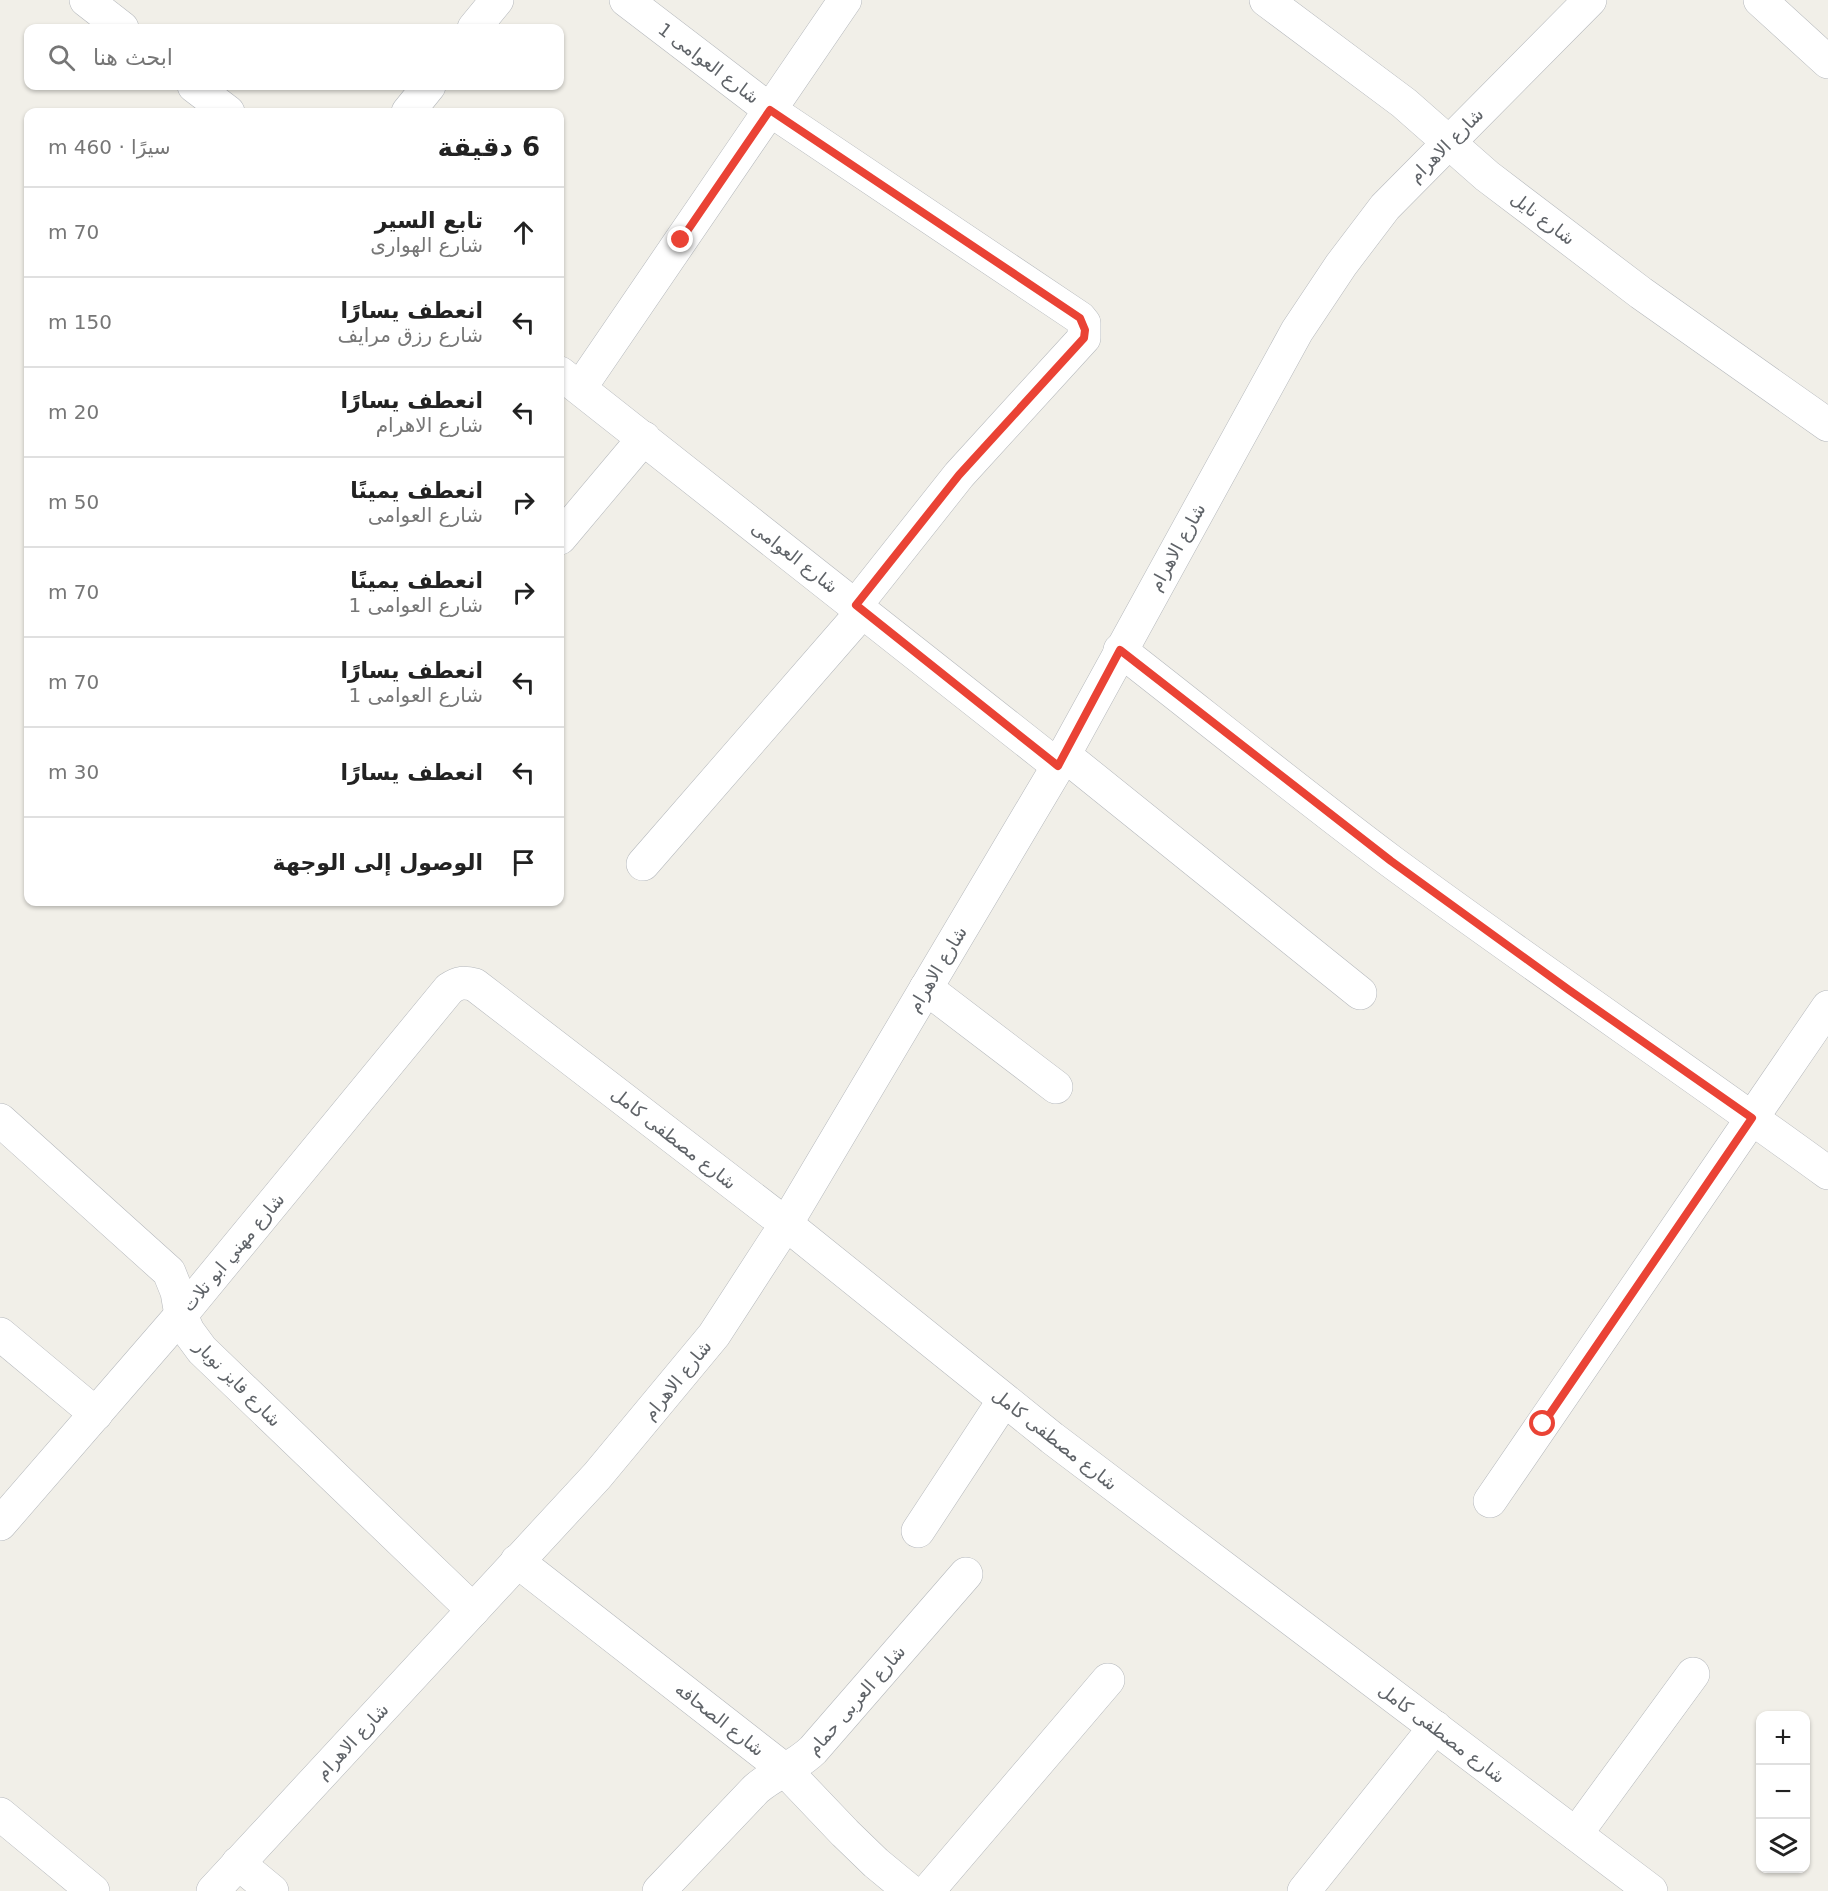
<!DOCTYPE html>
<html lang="ar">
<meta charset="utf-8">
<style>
:root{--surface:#fff;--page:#f6f6f6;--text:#222;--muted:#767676;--line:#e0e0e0}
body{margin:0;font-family:"DejaVu Sans",Vazirmatn,sans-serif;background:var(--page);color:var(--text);direction:rtl}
.controls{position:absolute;right:18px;bottom:18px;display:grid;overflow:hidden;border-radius:12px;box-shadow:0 2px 4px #0004}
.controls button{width:54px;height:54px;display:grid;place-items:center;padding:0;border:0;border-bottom:2px solid var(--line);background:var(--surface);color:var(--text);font:30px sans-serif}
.stop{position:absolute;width:18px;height:18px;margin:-14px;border:4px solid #ea4335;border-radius:50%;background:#fff}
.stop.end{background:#ea4335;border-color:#fff;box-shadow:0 2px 6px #0008}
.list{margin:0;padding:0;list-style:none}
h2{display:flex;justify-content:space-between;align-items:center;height:78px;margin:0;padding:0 24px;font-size:26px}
h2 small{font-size:20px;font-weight:400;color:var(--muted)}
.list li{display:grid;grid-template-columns:39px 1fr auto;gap:18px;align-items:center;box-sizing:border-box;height:90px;padding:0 24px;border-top:2px solid var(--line)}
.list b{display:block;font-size:22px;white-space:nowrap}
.list p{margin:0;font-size:20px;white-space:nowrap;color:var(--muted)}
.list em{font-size:20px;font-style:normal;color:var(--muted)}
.icon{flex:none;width:33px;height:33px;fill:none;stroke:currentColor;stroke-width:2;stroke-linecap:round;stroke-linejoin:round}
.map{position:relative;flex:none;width:1828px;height:1891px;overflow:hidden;direction:ltr}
.search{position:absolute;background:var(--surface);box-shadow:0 2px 4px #0004;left:24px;top:24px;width:540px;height:66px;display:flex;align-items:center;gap:15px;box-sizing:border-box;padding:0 21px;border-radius:12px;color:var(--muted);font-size:22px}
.panel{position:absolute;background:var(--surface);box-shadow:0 2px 4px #0004;left:24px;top:108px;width:540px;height:798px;border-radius:12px;direction:rtl}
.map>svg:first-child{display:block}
</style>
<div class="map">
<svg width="1828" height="1891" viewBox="0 0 1828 1891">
<rect width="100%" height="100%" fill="#f1efe8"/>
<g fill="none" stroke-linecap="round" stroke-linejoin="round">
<defs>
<g id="minor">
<polyline points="86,0 122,28"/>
<polyline points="626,0 770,110 1080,318 1084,323 1084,338 959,475 856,605"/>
<polyline points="1266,0 1404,103 1487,176 1641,293 1828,425"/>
<polyline points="1760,0 1828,62"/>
<polyline points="474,28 497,0"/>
<polyline points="194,86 228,112"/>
<polyline points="408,112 429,86"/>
<polyline points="560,373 1058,766"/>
<polyline points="580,388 845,0"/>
<polyline points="560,538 644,438"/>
<path d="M1120 650C1211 721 1300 793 1392 862 1536 968 1684 1068 1828 1173"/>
<polyline points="1063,754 1360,993"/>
<polyline points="643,864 863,611"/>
<polyline points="926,988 1056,1087"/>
<polyline points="0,1120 169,1272 177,1292 181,1315 188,1331 202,1350 473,1610"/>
<polyline points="0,1334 96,1414"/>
<polyline points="1490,1501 1828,1007"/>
<path d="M0 1524 181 1315 449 989C459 982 464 982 475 985L786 1224 1052 1438 1651 1891"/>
<polyline points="918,1531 1004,1400"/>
<polyline points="517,1561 785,1770 845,1833 876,1863 910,1891"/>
<polyline points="0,1814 93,1891"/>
<polyline points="1576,1834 1693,1674"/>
<polyline points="238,1863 272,1891"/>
<polyline points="213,1891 597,1476 714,1335 786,1224 1058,766 1297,331 1341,265 1385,207 1590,0"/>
<path d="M659 1891 756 1789C774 1773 796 1767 813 1750L966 1574"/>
<polyline points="928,1891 1108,1680"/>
<polyline points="1304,1891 1435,1727"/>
</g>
</defs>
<use href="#minor" stroke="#b5b8bc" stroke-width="34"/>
<use href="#minor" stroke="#fff" stroke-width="33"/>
</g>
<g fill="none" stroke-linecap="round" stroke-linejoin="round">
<polyline stroke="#ea4335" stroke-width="8" points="681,240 770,110 1080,318 1085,330 1084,338 959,475 856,605 1058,766 1120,650 1391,861 1569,990 1752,1118 1543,1424"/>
</g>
<g text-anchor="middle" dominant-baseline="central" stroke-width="4.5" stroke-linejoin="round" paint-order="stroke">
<g font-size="18" fill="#5f6368" stroke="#fff">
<text transform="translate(709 63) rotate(37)">شارع العوامى 1</text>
<text transform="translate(1446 145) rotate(-45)">شارع الاهرام</text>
<text transform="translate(1543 218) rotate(37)">شارع نايل</text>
<text transform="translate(1177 547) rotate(-61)">شارع الاهرام</text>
<text transform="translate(795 557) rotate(38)">شارع العوامى</text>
<text transform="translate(937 969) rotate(-59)">شارع الاهرام</text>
<text transform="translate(674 1138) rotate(38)">شارع مصطفى كامل</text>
<text transform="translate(233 1252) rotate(-50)">شارع مهني ابو تلات</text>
<text transform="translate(677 1380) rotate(-51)">شارع الاهرام</text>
<text transform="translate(238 1383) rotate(45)">شارع فايز نوبار</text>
<text transform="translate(1055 1439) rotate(38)">شارع مصطفى كامل</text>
<text transform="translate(856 1700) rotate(-49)">شارع العربى حمام</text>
<text transform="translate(720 1719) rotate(38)">شارع الصحافه</text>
<text transform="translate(1442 1733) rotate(37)">شارع مصطفى كامل</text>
<text transform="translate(352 1741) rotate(-47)">شارع الاهرام</text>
</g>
</g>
</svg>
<div class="controls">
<button>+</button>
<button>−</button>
<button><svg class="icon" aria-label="layers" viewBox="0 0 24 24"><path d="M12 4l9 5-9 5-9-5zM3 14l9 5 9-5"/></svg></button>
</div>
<div class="stop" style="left:1543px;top:1424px"></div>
<div class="stop end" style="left:681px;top:240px"></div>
<div class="search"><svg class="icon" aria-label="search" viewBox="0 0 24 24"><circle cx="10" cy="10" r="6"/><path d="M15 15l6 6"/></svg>ابحث هنا</div>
<section class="panel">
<h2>6 دقيقة<small>سيرًا · 460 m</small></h2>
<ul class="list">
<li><svg class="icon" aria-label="ahead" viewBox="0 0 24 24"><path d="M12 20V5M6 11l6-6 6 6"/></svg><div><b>تابع السير</b><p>شارع الهوارى</p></div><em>70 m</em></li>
<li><svg class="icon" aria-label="left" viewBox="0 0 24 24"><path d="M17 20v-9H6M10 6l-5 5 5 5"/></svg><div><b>انعطف يسارًا</b><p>شارع رزق مرايف</p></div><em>150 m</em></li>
<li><svg class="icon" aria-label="left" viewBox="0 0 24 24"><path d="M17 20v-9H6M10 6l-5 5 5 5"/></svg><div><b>انعطف يسارًا</b><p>شارع الاهرام</p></div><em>20 m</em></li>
<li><svg class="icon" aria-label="right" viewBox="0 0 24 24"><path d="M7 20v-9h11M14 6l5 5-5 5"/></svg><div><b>انعطف يمينًا</b><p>شارع العوامى</p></div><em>50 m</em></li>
<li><svg class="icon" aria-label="right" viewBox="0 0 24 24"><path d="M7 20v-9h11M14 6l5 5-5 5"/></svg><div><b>انعطف يمينًا</b><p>شارع العوامى 1</p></div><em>70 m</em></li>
<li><svg class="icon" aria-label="left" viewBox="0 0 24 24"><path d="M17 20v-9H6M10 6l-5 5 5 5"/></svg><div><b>انعطف يسارًا</b><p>شارع العوامى 1</p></div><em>70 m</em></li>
<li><svg class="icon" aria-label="left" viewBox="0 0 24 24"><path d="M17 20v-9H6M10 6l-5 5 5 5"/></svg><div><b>انعطف يسارًا</b></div><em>30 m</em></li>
<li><svg class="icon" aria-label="arrive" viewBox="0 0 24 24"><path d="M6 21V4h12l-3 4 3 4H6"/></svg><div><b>الوصول إلى الوجهة</b></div></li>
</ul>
</section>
</div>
